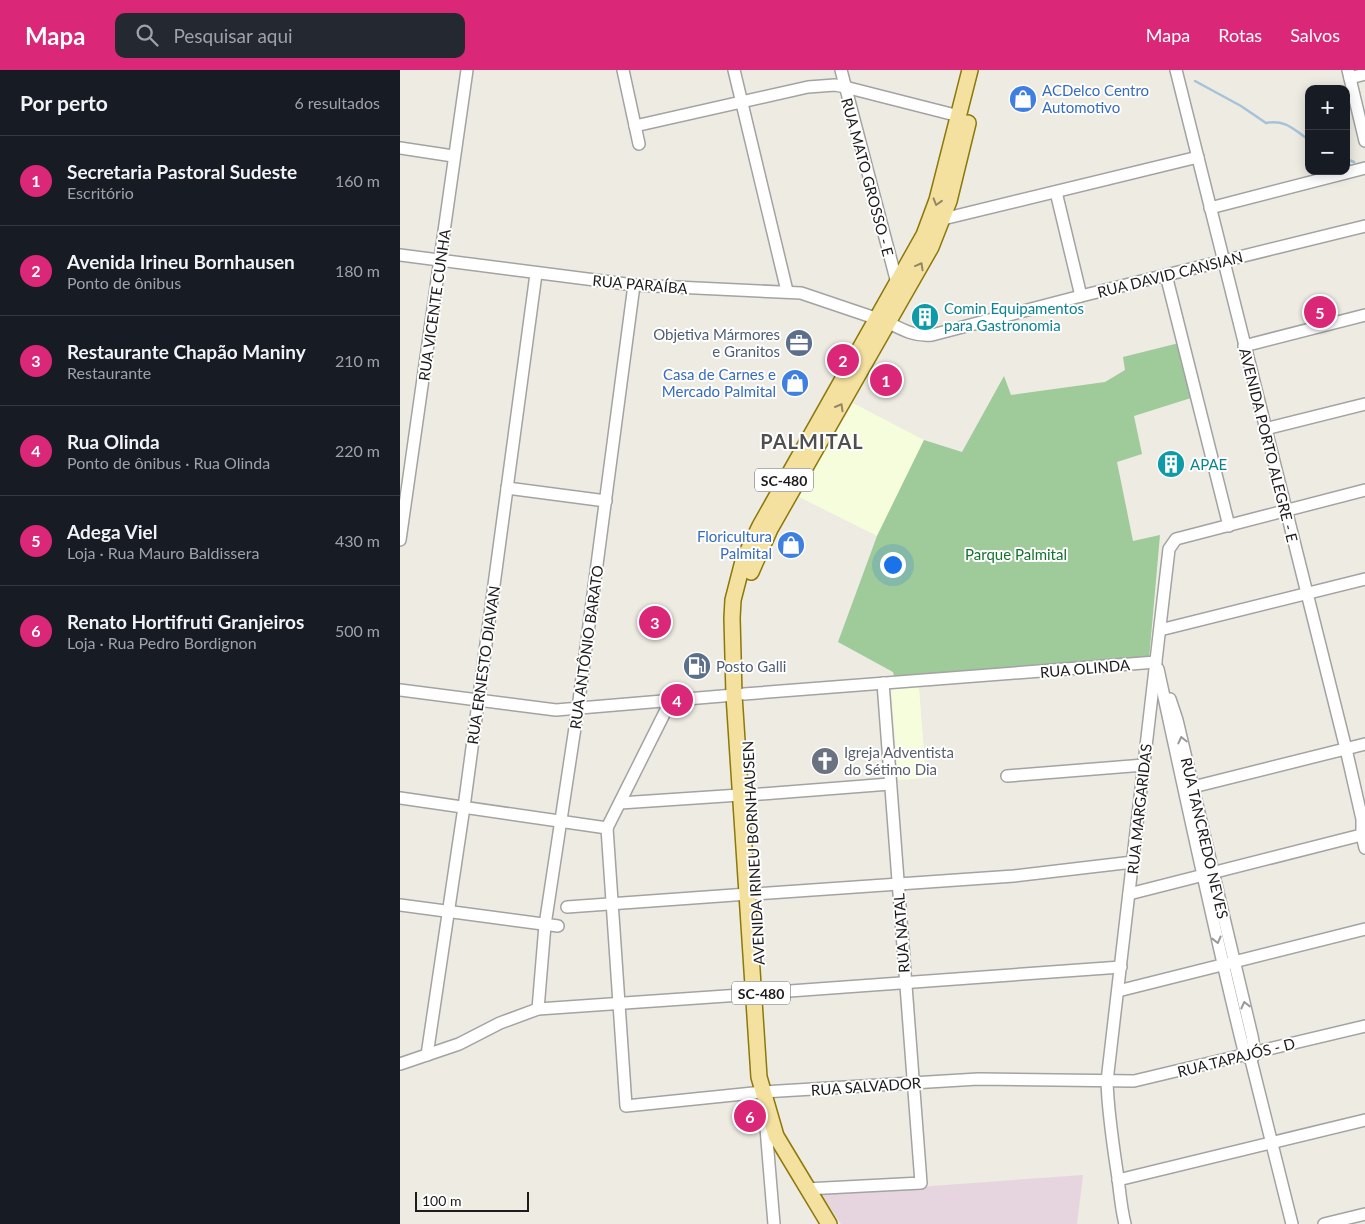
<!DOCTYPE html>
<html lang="pt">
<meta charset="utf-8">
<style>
:root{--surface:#171b24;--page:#242831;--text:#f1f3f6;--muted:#9ea1a6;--line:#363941;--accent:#db2777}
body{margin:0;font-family:Lato,sans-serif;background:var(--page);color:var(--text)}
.controls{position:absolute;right:15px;top:15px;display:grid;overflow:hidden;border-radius:10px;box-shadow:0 2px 12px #0003}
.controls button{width:45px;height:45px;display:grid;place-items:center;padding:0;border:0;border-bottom:1px solid var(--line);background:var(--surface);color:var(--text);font:25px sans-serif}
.scale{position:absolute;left:15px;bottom:12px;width:114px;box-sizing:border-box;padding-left:5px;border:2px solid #1c1c1c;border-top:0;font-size:14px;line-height:18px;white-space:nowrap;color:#1c1c1c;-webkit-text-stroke:4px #fff;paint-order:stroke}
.you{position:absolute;left:492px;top:494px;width:18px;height:18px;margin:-12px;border:4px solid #fff;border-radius:50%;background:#1a73e8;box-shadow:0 0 0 8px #1a73e833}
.badge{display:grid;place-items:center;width:32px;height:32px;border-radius:50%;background:var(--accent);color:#fff;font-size:16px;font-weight:700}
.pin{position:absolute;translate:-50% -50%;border:2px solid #fff;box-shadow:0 1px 5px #0006}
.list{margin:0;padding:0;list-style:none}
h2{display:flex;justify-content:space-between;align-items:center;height:65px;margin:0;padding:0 20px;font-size:21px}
h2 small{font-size:16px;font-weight:400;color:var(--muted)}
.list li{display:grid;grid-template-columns:32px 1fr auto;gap:15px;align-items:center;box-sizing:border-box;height:90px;padding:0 20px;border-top:1px solid var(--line)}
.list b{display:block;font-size:19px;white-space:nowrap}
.list p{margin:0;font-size:16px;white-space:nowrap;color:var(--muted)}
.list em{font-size:16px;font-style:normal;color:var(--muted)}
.icon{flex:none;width:28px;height:28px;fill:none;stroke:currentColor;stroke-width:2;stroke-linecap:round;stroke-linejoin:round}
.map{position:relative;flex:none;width:965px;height:1154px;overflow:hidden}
header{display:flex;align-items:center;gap:30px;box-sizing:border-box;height:70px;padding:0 25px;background:var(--accent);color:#fff}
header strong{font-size:24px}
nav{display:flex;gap:28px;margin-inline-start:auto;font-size:18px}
.search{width:350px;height:45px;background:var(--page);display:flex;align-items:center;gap:12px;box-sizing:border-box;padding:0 18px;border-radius:10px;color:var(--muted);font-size:19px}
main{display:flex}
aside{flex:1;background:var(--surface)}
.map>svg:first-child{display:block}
</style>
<header>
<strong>Mapa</strong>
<div class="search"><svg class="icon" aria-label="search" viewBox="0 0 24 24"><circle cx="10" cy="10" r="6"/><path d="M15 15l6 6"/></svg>Pesquisar aqui</div>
<nav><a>Mapa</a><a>Rotas</a><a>Salvos</a></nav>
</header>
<main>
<aside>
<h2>Por perto<small>6 resultados</small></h2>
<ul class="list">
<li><span class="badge">1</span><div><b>Secretaria Pastoral Sudeste</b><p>Escritório</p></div><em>160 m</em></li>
<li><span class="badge">2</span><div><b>Avenida Irineu Bornhausen</b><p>Ponto de ônibus</p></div><em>180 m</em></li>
<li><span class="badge">3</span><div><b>Restaurante Chapão Maniny</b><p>Restaurante</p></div><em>210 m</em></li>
<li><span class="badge">4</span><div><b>Rua Olinda</b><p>Ponto de ônibus · Rua Olinda</p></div><em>220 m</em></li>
<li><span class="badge">5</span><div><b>Adega Viel</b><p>Loja · Rua Mauro Baldissera</p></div><em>430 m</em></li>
<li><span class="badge">6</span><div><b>Renato Hortifruti Granjeiros</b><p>Loja · Rua Pedro Bordignon</p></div><em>500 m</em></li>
</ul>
</aside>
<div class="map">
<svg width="965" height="1154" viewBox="0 0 965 1154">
<rect width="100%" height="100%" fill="#edebe2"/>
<polygon fill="#e6d5df" points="683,1105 677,1154 441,1154 421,1124"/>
<g fill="#f6fddc">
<polygon points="453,333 524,370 477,466 399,427"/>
<polygon points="519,617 526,708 498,710 491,619"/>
</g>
<polygon fill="#9fca9a" points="779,273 791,328 734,346 742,384 717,392 733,471 760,465 749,589 495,609 493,602 438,572 477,466 524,370 562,382 604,306 611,325 705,312 725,300 723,287"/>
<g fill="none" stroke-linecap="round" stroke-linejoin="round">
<g stroke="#a5c3d8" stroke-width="2.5">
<path d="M795 11 841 36 866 53C886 49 894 60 909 70"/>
<polyline points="946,89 954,92"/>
</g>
<defs>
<g id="minor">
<polyline points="223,0 239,74"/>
<polyline points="334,0 387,221"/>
<polyline points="441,0 497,213"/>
<polyline points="776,0 946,679 962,749 962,765 965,778"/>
<polyline points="948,0 965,71"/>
<polyline points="950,8 965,4"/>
<polyline points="235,56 408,17 435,15 445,17 559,46"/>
<polyline points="0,78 53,86"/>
<polyline points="656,122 681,226"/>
<polyline points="810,138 965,98"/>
<polyline points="543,149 798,87"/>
<polyline points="0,185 234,215 401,223 478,249"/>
<polyline points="766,205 829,456"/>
<path d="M489 253C503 260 516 267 532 265L681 226 965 156"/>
<polyline points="844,276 965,245"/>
<polyline points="865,359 965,334"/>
<polyline points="107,418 206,431"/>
<polyline points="0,470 67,0"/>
<polyline points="760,560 965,509"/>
<path d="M758 599C786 728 813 857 845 985L851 990 892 1154"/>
<polyline points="0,620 156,640 334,625"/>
<polyline points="344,624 756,592"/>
<polyline points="770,629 777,650 852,966 855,983 853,987"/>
<polyline points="607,706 744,695"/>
<polyline points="793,717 965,674"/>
<polyline points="349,725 490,714"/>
<polyline points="0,728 207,758"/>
<polyline points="220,733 340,725"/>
<polyline points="207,758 226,1036 363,1022 578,1009 734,1011 965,956"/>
<polyline points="207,758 271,630"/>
<polyline points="355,824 614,806 733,792"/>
<polyline points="729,824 965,764"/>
<polyline points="0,835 158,856"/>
<polyline points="167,837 348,824"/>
<polyline points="718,921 965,859"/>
<polyline points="361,923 721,897"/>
<polyline points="138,939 145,855 178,638 234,215"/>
<polyline points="27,985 64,737 136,204"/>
<polyline points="0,994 59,974 100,953 138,939 355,924"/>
<polyline points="365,1046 374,1154"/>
<polyline points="718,1110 965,1050"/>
<polyline points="406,1119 521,1113 483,613"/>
<path d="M725 1154C721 1138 720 1124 718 1108 713 1075 708 1044 707 1011L769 479 776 469 965 420"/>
<polyline points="924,1154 965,1144"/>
</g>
<g id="major">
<polyline points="351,502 370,459 531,177 549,131 568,53"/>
<polyline points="429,1154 376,1066 359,1007 334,625 332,548 333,530 343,491 360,456 524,165 537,130 570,0"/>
</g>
</defs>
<use href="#minor" stroke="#a3a3a3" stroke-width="14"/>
<use href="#major" stroke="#8b790a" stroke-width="18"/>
<use href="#minor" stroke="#fff" stroke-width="11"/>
<use href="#major" stroke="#f5e19f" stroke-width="15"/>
</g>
<defs><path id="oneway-chevron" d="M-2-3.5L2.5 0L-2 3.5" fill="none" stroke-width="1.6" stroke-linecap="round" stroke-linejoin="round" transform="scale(1.25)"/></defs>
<g stroke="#938864">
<use href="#oneway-chevron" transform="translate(537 132) rotate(107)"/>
<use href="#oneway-chevron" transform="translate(520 196) rotate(-61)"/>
<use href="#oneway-chevron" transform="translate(440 337) rotate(-60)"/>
</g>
<g stroke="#999">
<use href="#oneway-chevron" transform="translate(782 670) rotate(-103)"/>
<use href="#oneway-chevron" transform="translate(817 870) rotate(76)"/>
<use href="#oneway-chevron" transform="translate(845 935) rotate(-104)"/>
</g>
<defs>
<symbol id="shop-disc" viewBox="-11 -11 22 22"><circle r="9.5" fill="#3f7fe0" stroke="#fff"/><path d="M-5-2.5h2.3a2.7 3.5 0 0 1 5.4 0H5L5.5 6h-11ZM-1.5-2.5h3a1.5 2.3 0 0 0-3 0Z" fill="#fff"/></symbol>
<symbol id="building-disc" viewBox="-11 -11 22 22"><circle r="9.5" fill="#0f9aa8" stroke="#fff"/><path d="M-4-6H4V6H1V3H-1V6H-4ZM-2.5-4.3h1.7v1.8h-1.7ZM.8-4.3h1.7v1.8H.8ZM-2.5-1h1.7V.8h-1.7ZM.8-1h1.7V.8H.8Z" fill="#fff"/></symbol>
<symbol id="office-disc" viewBox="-11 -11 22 22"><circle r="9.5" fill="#5c6f8a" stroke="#fff"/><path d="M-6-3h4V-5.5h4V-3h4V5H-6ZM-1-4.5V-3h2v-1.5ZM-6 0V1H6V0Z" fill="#fff"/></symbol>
<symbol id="fuel-disc" viewBox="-11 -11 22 22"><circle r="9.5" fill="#5c6f8a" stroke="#fff"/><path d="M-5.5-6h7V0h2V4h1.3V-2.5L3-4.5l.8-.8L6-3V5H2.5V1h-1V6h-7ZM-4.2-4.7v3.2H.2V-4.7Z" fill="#fff"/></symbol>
<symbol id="church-disc" viewBox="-11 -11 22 22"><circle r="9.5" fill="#6b7280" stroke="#fff"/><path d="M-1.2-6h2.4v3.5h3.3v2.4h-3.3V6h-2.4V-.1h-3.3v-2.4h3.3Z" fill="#fff"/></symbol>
</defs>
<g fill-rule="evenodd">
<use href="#shop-disc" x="607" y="13" width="32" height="32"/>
<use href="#building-disc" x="509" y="231" width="32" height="32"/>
<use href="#office-disc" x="383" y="257" width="32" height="32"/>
<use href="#shop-disc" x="379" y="297" width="32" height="32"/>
<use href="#building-disc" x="755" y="378" width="32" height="32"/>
<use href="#shop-disc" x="375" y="459" width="32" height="32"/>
<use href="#fuel-disc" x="281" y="580" width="32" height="32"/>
<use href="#church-disc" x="409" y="675" width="32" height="32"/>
</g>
<g text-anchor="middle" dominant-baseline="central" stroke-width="4" stroke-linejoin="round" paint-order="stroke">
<g fill="#fff" stroke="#606060" stroke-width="1">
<rect x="355" y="398.5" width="58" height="23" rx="4"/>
<rect x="332" y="911.5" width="58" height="23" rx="4"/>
</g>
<g font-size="14" font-weight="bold" fill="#1c1c1c">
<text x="384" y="410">SC-480</text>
<text x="361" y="923">SC-480</text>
</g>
<g font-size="15" fill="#366cbe" stroke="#fff" text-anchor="end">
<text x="642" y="20" text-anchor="start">ACDelco Centro<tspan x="642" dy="17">Automotivo</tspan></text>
<text x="376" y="304">Casa de Carnes e<tspan x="376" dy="17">Mercado Palmital</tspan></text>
<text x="372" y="466">Floricultura<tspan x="372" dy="17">Palmital</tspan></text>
</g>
<g font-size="15" fill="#1c1c1c" stroke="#fff">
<text transform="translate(468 107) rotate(75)">RUA MATO GROSSO - E</text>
<text transform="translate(770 204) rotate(-14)">RUA DAVID CANSIAN</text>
<text transform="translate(240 214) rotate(5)">RUA PARAÍBA</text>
<text transform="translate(34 235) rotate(-82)">RUA VICENTE CUNHA</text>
<text transform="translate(869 375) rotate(76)">AVENIDA PORTO ALEGRE - E</text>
<text transform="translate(186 577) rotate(-82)">RUA ANTÔNIO BARATO</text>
<text transform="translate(83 595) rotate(-82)">RUA ERNESTO DIAVAN</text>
<text transform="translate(685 598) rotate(-5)">RUA OLINDA</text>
<text transform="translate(739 739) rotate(-84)">RUA MARGARIDAS</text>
<text transform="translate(805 768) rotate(77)">RUA TANCREDO NEVES</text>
<text transform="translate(353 783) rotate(-93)">AVENIDA IRINEU BORNHAUSEN</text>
<text transform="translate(501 863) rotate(-94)">RUA NATAL</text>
<text transform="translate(836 987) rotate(-14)">RUA TAPAJÓS - D</text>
<text transform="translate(466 1016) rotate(-4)">RUA SALVADOR</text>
</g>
<g font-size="15" fill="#0d838f" stroke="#fff" text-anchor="start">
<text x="544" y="238">Comin Equipamentos<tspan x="544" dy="17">para Gastronomia</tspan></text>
<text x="790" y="394">APAE</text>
</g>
<g font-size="15" fill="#4e5e75" stroke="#fff" text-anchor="end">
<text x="380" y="264">Objetiva Mármores<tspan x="380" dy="17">e Granitos</tspan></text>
<text x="316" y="596" text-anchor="start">Posto Galli</text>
</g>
<g font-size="15" fill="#12722d" stroke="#fff">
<text x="616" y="484">Parque Palmital</text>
</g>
<g font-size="15" fill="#5b616d" stroke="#fff" text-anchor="start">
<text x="444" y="682">Igreja Adventista<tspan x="444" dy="17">do Sétimo Dia</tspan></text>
</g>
<g font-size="20" font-weight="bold" letter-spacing="1" fill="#4f4f4f" stroke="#fff">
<text x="412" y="371">PALMITAL</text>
</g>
</g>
</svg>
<div class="controls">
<button>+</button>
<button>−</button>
</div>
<div class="scale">100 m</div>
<div class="you"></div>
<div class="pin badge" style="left:486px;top:310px">1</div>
<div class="pin badge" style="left:443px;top:290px">2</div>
<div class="pin badge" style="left:255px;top:552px">3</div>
<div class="pin badge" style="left:277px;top:630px">4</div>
<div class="pin badge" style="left:920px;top:242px">5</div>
<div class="pin badge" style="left:350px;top:1046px">6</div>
</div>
</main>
